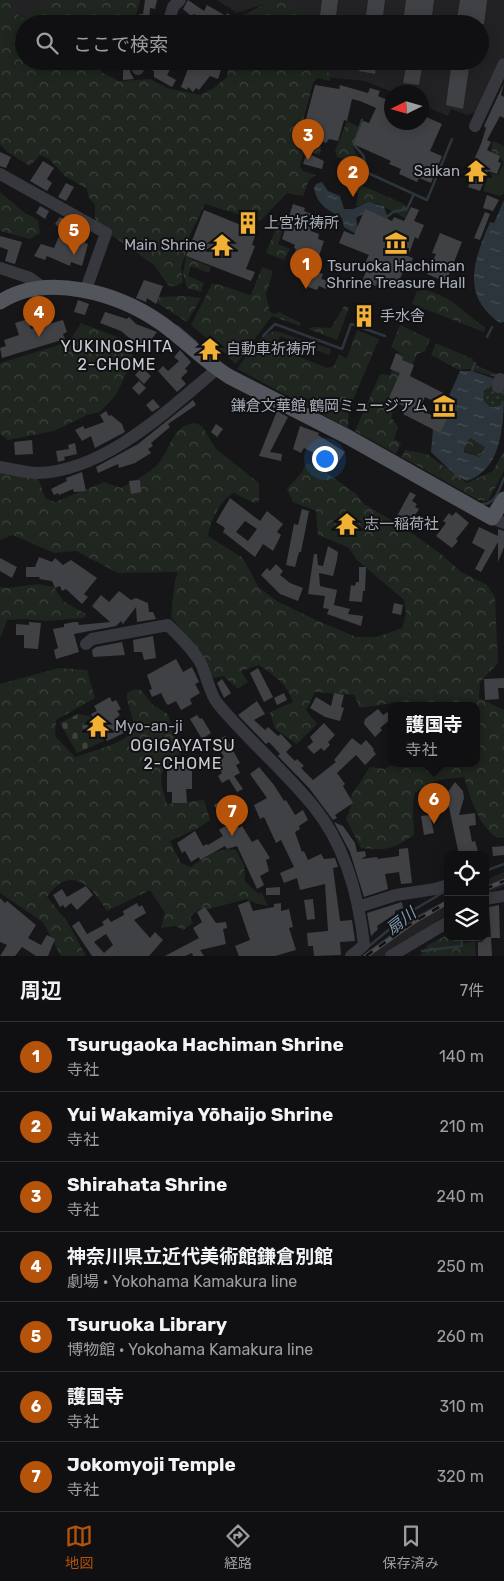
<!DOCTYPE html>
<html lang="ja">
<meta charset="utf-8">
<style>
:root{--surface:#101012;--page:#1e1e20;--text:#f1f3f6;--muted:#9c9d9f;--line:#303032;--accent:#b45309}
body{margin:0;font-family:Rubik,"Noto Sans JP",sans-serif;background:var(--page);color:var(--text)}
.controls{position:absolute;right:15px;bottom:15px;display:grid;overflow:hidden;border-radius:10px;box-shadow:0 2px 12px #0003}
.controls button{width:45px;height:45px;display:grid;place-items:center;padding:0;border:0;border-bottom:1px solid var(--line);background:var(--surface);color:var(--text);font:25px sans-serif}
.compass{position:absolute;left:384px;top:85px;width:45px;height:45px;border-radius:50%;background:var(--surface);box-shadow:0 2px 12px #0003;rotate:265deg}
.you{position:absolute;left:324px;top:458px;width:18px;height:18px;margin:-12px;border:4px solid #fff;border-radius:50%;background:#1a73e8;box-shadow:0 0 0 8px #1a73e833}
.badge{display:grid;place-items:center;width:32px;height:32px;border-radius:50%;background:var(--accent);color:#fff;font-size:16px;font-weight:700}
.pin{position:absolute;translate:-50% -41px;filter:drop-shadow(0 1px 2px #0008)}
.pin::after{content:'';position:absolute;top:26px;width:18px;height:15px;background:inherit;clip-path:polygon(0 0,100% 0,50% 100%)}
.popup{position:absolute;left:388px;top:702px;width:92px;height:65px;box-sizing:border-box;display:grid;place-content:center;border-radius:10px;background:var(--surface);filter:drop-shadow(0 1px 4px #0005);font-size:16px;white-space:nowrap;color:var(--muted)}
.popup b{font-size:19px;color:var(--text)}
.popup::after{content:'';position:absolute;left:50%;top:100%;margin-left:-10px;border:10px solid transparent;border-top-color:var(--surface)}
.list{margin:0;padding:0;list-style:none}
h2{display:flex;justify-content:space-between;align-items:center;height:65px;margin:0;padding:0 20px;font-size:21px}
h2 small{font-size:16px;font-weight:400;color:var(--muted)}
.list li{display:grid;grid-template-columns:32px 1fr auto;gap:15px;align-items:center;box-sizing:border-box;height:70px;padding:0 20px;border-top:1px solid var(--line)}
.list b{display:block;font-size:19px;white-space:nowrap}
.list p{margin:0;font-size:16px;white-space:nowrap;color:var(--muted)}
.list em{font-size:16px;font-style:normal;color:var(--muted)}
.icon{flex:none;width:28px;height:28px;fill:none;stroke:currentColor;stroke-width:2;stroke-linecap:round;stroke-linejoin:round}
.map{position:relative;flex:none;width:504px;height:956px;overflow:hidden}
.search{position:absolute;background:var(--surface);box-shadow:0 2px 12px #0003;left:15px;right:15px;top:15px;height:55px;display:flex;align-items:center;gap:12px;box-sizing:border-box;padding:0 18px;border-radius:28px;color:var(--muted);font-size:19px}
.sheet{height:555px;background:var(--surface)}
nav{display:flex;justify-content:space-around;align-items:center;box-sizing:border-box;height:70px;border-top:1px solid var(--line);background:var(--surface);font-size:14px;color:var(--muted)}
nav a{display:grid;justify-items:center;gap:2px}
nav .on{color:var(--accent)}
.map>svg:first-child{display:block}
</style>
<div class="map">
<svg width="504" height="956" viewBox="0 0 504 956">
<defs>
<pattern id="grass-dots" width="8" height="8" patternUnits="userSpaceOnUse" patternTransform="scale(1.25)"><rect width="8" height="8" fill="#1e261f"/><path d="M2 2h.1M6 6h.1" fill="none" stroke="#3c433d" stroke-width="1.8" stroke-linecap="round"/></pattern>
<pattern id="forest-crowns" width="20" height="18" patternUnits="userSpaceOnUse" patternTransform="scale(1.25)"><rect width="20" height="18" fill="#1e261f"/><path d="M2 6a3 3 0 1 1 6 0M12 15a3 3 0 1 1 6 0" fill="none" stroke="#3c433d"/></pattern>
<pattern id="cemetery-stones" width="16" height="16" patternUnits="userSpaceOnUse" patternTransform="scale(1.25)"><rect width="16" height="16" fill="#1e261f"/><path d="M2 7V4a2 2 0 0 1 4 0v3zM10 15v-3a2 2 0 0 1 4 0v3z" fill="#3c433d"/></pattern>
<pattern id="water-ripples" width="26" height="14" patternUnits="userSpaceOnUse" patternTransform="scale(1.25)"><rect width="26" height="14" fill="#2c353c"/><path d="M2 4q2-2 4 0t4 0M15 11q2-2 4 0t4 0" fill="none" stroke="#485056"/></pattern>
</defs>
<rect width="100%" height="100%" fill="#161618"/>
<g fill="#222225">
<polygon points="4,0 63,0 44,14 19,26"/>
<polygon points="217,0 277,0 237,13"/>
<polygon points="279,0 504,0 504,56 480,111 467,115 451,109 448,116 422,105 422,92 392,92 365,81 313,76 305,61 480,61 480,24 299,24"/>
<polygon points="504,872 504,886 485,894 485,880"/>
<polygon points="448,899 448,914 383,956 361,956 415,916"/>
</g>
<polygon fill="url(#grass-dots)" points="490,387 503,387 504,402 498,407 490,407 483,400 482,394"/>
<g fill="url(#forest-crowns)">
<polygon points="0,0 7,0 21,19 48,0 140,0 134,24 24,24 24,61 101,61 101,72 119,81 150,79 167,88 200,95 214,88 227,77 229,61 311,61 329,73 331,81 317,78 313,83 299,135 321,146 320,155 304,150 300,167 303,171 316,175 309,180 303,196 287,193 260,221 205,204 185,245 188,248 181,267 183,282 174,287 168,285 154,265 104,230 95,219 95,205 88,196 87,189 65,176 49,159 40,155 30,166 7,152 0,144"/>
<polygon points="272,0 282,0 305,11 307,24 240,24 244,15"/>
<polygon points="347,121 359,127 353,147 361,164 337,157 335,151"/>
<polygon points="493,141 504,146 504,162 491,150"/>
<polygon points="349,180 402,203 409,209 405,218 376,203 356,206 358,195"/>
<polygon points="0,192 25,213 38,220 40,233 30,239 0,231"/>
<polygon points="279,220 284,226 278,244 290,249 284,260 266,253"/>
<polygon points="186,257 211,267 209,273 191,266 188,276 204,283 201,292 187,288 183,273"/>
<path d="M262 267 273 271 266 295 270 312 275 314 279 312 301 323 300 326 272 316 236 364 191 325 212 284C219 283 243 293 251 295Z"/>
<path d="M425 290C454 297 462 312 485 327L484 332 412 304 417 291Z"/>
<polygon points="186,296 201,298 187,322 157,303 157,297"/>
<polygon points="344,306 349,307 337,340 308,329 312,327 331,328"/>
<polygon points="81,323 122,339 134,357 116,395 100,412 87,415 54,431 8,440 0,434 0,363 69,342"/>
<polygon points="400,325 430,339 425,351 417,354 391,417 398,427 394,439 401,443 396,454 355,431 380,374 390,375 399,352 391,347"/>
<path d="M357 330 379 339 352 402 347 406 349 410 348 428 237 369C247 356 259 334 276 331L331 349 329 355 280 336 275 347 327 368 334 366 339 355 347 358Z"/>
<polygon points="436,343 473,359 473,364 497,374 498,378 470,369 459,370 431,355"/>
<path d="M195 423 202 426 216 449 259 483V501L254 503 234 493C221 499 210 521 208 536L243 558 259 588 277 601 316 620 356 637H377L402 628 406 614 404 600 357 560 348 547 318 535 316 511 293 502 287 489 302 472 306 463 320 468 356 494 364 504 406 529 441 554 461 572 487 585 495 597 498 663 480 682 479 698 504 710V837L497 838C477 823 471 799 464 777 439 780 437 777 415 793 411 807 414 821 414 835 393 849 386 851 361 848L346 819 351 807V796L370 767 385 769 395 763H476V705H400L398 702 360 708 354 695 315 692 306 710 317 724 297 744 275 729 270 712 293 702C287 684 275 676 259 665L241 671 248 682 238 689 223 676 213 678 203 655 171 617 175 581 178 572 118 573 76 551 54 553 13 535 0 540V471L29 475 39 480 45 498 55 502 104 482 121 488C131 482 145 476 155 467 171 453 170 425 195 423Z"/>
<polygon points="470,438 486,447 480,457 464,451 464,448"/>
<polygon points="405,450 427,454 467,483 493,471 504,451 504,471 488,501 478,500 402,457"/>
<polygon points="39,584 54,587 63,601 86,614 84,618 46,621 25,619 7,620 0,639 0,587 7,588"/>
<path d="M58 668 87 670 95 698 56 720 55 736 75 757C97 749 118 746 136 730L127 700V693L135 689 141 690 153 705 168 714 174 736 186 749C160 770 156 770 167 804L204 800 210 820 200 827 170 841 181 863 191 867C203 858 220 846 236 850L244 865 245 882 258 893H262L268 906 255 903 246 899 209 909H199L190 917 193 923 183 930 176 926 161 928 165 913 150 890 107 911C91 885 70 864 47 897L67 921 86 956H61L43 922 0 893V684Z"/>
<polygon points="445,936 465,943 475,941 476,956 420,956 428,945"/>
</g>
<polygon fill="url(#cemetery-stones)" points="78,714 90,716 104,741 77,753 60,723"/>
<polygon fill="#1e261f" points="504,162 504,193 500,196 483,191 489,174 498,175"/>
<g fill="url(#water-ripples)" fill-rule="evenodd">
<path d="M322 182 328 191 340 196 344 209H353L369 202 384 207 388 218 385 226 366 212 356 218 358 229 356 234 344 227 342 218C328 210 317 205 314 188L316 184Z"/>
<path d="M504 200V322L500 323C460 295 474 260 490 222L494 223Z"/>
<path d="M460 371H472L504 382C504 420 504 469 467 481L455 475 431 452 433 429 457 400 449 396ZM492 386 503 387 504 402 498 407H490L483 400 484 391ZM470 438 485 447 480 457 464 452V448Z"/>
</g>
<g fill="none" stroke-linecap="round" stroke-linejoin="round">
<g stroke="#2c353c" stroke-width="2.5">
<polyline points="362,120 354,145 363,155 368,173 427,200 452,139"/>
<polyline points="388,216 393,212 407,209 414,194"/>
<polyline points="177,326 196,342"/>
<polyline points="263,336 275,324 342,349 351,324 385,336"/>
<polyline points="487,337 492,327"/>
<polyline points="472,371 475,363"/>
<path d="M481 504C496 505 499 489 504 478"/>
<polyline points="485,871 504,864"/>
<polyline points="368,947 410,912 444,892"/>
<polyline points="422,951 462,946 461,937"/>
</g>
</g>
<g fill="#404145" fill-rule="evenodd">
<polygon points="145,0 157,0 155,9 150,8 149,24 127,24 140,18 139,14 143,14"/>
<polygon points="188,0 204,11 207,5 226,16 227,13 232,16 229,24 211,24 194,14 191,16 183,9"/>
<polygon points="322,0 338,0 335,24 319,24"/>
<polygon points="368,0 385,0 382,24 365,24"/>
<polygon points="406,0 434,0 432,16 457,19 460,0 487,0 484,24 412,24 414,16 404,15"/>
<polygon points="104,61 114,61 114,63 131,62 130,72 134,79 123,80 123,70 103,70"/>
<polygon points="147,61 156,61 171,68 167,75 176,80 172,87 154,77 154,71 146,68"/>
<polygon points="193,61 221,70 218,79 210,76 199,90 196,88 193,92 188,87 187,90 181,87 188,69 170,61"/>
<polygon points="361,61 377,61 375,74 359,71"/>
<polygon points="407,61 423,61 419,85 403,83"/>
<polygon points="452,61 470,61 463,109 446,105"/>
<polygon points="504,83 501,95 504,97 504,118 500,116 487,140 491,142 487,150 500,156 498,162 501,163 497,174 488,171 480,191 468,187 472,177 467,175 481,144 486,128 484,126"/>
<polygon points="315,85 339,89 340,85 368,93 370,88 380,91 378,96 392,102 392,122 422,122 422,115 442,124 430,151 442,156 431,183 419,178 417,182 399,174 401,169 389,164 391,161 353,144 363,121 369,123 376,108 360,101 352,99 347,121 344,120 338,141 329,139 326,143 302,134"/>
<polygon points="0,152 11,157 6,168 0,166"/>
<polygon points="307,153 324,161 322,169 303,164"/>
<polygon points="43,161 54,168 47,179 52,183 47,191 30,181"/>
<polygon points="66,183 74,187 66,201 58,197"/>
<polygon points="487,195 499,200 493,211 483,208"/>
<polygon points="293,204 305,208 304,211 317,216 311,231 319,234 318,239 324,241 319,256 311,253 306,265 292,260 296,249 294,248 295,245 282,239"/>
<polygon points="40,206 49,211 45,219 36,213"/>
<polygon points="411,207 419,210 414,221 424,225 418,239 415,237 408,256 413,258 410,266 406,264 397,286 395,287 378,281 376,286 362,281 369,265 365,263 369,255 339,243 344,231 354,235 365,209 392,221 394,217 404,221"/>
<polygon points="204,210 241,225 244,218 255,222 253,229 257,230 252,245 255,246 246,269 255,272 251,281 186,256"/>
<polygon points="485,212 490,214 480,240 474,238"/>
<polygon points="60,217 87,232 83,242 88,244 82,266 71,262 70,266 47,256 45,260 34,256 41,244 54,248 62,229 55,224"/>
<polygon points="440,233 462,242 446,282 427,274 436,254 432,253"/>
<polygon points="0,236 22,242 15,264 5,261 8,250 0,247"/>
<polygon points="311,270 323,274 321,279 329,281 326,289 319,286 317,290 305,286"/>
<polygon points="144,280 163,286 156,304 147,298 146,302 136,298"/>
<polygon points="78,300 89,304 85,315 74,312"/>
<polygon points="105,312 127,319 129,317 136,324 157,332 148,344 145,342 140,347 121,331 100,323"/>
<polygon points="28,319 31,329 63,320 67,332 63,334 65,339 2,358 0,348 6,346 4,340 19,335 15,323"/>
<polygon points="287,340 297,344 294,351 284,347"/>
<polygon points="180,350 191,362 185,369 188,371 181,378 186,384 177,392 158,371 163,366 168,371 179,361 174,357"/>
<path d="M396 353 403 357 402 360 414 365 410 376 457 400 440 433 403 414 406 407 388 400 400 373 390 369ZM425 397 437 403 431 415 419 409Z"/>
<polygon points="142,368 151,376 144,384 135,375"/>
<polygon points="139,381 146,388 139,395 132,388"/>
<polygon points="153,399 160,407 152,412 146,405"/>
<polygon points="193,400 196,405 168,424 170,427 151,443 153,446 148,449 151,453 135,463 119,468 118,464 98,473 96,467 138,444"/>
<polygon points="106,411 109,416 111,415 122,424 125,432 95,448 91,436 82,441 75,430 83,426 85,429 104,422 100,415"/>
<polygon points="277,411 288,417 270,452 282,454 281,461 259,456"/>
<polygon points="216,424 223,429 217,437 211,432"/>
<polygon points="300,426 319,433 318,435 345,452 337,464 321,454 320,456 304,448 301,453 293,449"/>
<polygon points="32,440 33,454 15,455 14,442"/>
<polygon points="75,443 77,454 64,457 65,460 58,462 56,451 69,449 68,445"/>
<polygon points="82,472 86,491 74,492 73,489 59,495 58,493 54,495 51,489 67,481 66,478"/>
<polygon points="140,480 141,492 131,494 129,481"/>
<polygon points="410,492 416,495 412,501 417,504 415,507 419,509 412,520 407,516 404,521 397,516"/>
<path d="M230 498 260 521 267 511 283 524 277 532 281 535 273 551 263 544 255 557 223 532 225 528 216 522ZM245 521 257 529 248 541 236 532Z"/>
<polygon points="302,509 309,511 301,552 299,552 295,567 286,565 294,524 298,525"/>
<polygon points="456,512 469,523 456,539 458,541 452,548 436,536 446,523 443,521 449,513 452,516"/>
<polygon points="479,527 498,536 498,529 504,531 504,547 498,562 498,542 481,572 475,569 485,550 472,543"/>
<polygon points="328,546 338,552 337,560 333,576 319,573 320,586 337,590 334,605 350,609 348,614 363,616 361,626 327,614 329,609 323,608 325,596 308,594 314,554 317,554 318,565 323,566"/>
<polygon points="39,557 52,562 55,558 63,565 71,560 97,578 84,594 88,597 82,604 66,589 62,591 60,586 55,588 52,581 39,579 40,577 26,577 26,567 35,567"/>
<polygon points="0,558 17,567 12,578 0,571"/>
<polygon points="276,564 283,571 280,575 290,583 303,588 298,601 280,594 261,575 267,568 270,571"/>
<polygon points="359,567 366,567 365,591 363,591 362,602 349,601 351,585 355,586 356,582 359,582"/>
<polygon points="119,591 131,600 136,598 148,603 149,612 153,612 156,619 137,622 136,607 123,624 121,621 116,626 74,634 79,652 56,659 54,650 58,648 53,629 64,627 64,624 74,622 78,622 79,625 110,622 92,606 101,595 109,602"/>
<polygon points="394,603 403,605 401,615 392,613"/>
<polygon points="29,622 41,623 38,649 24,648 24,635 16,635 16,624 29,625"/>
<polygon points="153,636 156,658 144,660 142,652 134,652 133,640"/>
<polygon points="122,642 125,655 93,657 92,650 96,647"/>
<polygon points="176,659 183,672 192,667 199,682 195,684 200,693 190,699 192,704 181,710 176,701 168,705 166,703 161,693 152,697 149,690 152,689 147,675"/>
<polygon points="258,668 273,697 264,702 250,673"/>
<polygon points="504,678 504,688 498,688 499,699 485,700 484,679"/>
<polygon points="222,679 231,693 224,698 217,683"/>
<polygon points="284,693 287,700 277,705 274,698"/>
<polygon points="334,693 344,695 341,707 344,708 340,721 325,717 310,708 316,697 331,706"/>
<polygon points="110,697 112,702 116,700 121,709 117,711 120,715 117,717 126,732 107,741 91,714 97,711 94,706"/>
<polygon points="257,701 265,714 254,720 265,730 268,727 278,736 281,734 292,746 286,752 295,761 297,759 304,766 301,768 313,780 336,762 334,760 352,738 361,745 366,740 374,749 373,750 376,754 365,765 356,755 337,773 345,784 343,786 353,803 335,815 337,818 333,820 309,788 278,756 280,754 269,742 266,744 238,715"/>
<polygon points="378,709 383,715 392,709 392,718 380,728 382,730 375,737 364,724 365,719"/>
<polygon points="197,715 200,719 202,718 211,733 202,739 190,719"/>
<polygon points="324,723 335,735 328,742 330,745 324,751 321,748 314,754 307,747 313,742 310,737"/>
<polygon points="225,736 240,763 236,765 240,773 234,776 243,789 237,792 229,779 222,783 218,776 222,773 215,762 224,757 215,742"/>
<polygon points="174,763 188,763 189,769 192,769 192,789 186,789 187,803 172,803 172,792 167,792 167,767 174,767"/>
<polygon points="259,767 274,785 284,801 286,800 295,815 303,810 308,820 299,826 300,829 295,832 302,852 304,851 308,860 321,854 324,859 335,858 338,867 333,868 340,921 352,920 355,941 340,942 341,955 314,956 313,946 308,946 307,933 328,931 325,884 300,890 297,878 284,883 280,873 294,867 281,840 276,843 264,817 260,819 254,805 267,798 250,774"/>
<polygon points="455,782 463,791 464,798 459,815 475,813 476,825 469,826 472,842 475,841 479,855 459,855 449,807 437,813 424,812 421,803 426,793 441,790 448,792"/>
<polygon points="223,800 228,809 219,814 214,805"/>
<polygon points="430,815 434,833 424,835 421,816"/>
<polygon points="235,820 239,828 242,826 252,842 258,839 270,858 266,860 269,871 260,876 264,885 257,889 237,846 227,849 225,846 200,860 199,857 191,862 185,851 182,853 177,843 195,831 203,846 207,844 208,845 223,836 219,830"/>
<polygon points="334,822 343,826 355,843 357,852 365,851 366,856 361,859 377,857 378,859 399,856 399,849 408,848 412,883 401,884 399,872 385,874 388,889 364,897 350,852"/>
<polygon points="504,846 504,855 493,856 492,847"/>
<polygon points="86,886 93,895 77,910 71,903 65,908 63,905 60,907 53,895 62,889 67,897"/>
<polygon points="280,887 280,895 266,895 266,888"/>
<polygon points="0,898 5,903 7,901 36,925 28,938 41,945 47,935 55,939 48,956 36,956 22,947 15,956 0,956 7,945 0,942"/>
<polygon points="313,899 315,919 307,920 304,900"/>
<polygon points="249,901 253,911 274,907 274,904 281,903 281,911 289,909 293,927 289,928 296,950 275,956 239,956 235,946 250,940 238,905"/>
<polygon points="402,902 403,908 395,911 395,914 377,926 378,929 371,936 367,913"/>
<path d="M137 903 139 907 142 905 146 913 134 920 150 938 155 932 163 940 149 956H92L72 926 79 921 87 934 104 925 102 922 108 918 111 922 124 915 123 911ZM106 934 113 945 104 953 94 942Z"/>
<polygon points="499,905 500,938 491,938 489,907"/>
<polygon points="205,907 216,923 226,922 227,928 223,929 226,944 200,950 204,956 193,956 192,953 185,956 165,956 199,938 193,928 202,922 197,912"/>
<polygon points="483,937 491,937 492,956 478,956 478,942 482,942"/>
</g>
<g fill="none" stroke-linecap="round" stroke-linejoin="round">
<g stroke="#37383d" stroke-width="12">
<polyline points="168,24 173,7 180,0"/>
<polyline points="138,69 139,61"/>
<polyline points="475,126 504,64"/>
<polyline points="0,174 106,233 85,292"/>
<polyline points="0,268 30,278 42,287"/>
<polyline points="498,387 500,379 504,381"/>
<path d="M0 467C12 469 26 473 38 473 105 471 168 410 217 369"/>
<polyline points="492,518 504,523"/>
<path d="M86 644 92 639 168 625C179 636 192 648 200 662 207 675 209 693 218 704 248 740 285 771 314 807 345 845 359 898 364 945L351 956"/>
<polyline points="485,899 504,896"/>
<polyline points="358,907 396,895 435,889 448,885"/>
<polyline points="391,956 448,922"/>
</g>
<path stroke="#53555c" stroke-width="15" d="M0 302C47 272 118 293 161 323 185 340 205 362 230 377L348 437 492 518 504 499"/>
<defs>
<g id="rail">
<polyline points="485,889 504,881"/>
<polyline points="366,956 415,921 448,902"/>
</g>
</defs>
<use href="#rail" stroke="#4a4c52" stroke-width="4.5"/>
<use href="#rail" stroke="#111113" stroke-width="2.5" stroke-dasharray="8" stroke-linecap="butt"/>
</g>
<defs>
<symbol id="temple-bare" viewBox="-9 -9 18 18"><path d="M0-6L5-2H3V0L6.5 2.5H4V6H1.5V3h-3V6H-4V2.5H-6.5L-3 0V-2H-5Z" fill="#f2b134" stroke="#111113" stroke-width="2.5" paint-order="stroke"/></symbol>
<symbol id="building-bare" viewBox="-9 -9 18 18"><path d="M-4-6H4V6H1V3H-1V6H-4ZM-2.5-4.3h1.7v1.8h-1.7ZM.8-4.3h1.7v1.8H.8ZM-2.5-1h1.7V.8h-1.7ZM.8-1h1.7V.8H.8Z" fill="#f2b134" stroke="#111113" stroke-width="2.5" paint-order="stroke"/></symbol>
<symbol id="museum-bare" viewBox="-9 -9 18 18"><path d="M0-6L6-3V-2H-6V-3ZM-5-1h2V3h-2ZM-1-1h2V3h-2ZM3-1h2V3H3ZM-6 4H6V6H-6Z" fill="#f2b134" stroke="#111113" stroke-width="2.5" paint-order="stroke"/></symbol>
</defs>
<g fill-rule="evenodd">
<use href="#temple-bare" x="460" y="155" width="32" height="32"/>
<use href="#building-bare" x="232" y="207" width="32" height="32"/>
<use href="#museum-bare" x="380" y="227" width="32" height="32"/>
<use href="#temple-bare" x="206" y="229" width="32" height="32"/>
<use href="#building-bare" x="348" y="300" width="32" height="32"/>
<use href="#temple-bare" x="194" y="333" width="32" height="32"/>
<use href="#museum-bare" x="428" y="390" width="32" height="32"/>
<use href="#temple-bare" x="331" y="508" width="32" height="32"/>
<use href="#temple-bare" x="82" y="710" width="32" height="32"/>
</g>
<g text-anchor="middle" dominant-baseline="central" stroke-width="4" stroke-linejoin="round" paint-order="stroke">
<g font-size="15" fill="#a8adb8" stroke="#111113" text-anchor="start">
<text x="460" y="171" text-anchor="end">Saikan</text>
<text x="264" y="223">上宮祈祷所</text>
<text x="206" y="245" text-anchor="end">Main Shrine</text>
<text x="396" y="266" text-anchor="middle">Tsuruoka Hachiman<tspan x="396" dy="17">Shrine Treasure Hall</tspan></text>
<text x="380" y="316">手水舎</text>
<text x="226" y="349">自動車祈祷所</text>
<text x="428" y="406" text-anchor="end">鎌倉文華館 鶴岡ミュージアム</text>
<text x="364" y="524">志一稲荷社</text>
<text x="115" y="726">Myo-an-ji</text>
</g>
<g font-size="16" letter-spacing="1" fill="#c9ccd4" stroke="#111113">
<text x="117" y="346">YUKINOSHITA<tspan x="117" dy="18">2-CHOME</tspan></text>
<text x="183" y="745">OGIGAYATSU<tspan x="183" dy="18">2-CHOME</tspan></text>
</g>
<g font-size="16" font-style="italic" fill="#7f9bb3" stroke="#111113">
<text transform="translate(401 921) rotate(-38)">扇川</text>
</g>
</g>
</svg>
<div class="controls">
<button><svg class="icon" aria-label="locate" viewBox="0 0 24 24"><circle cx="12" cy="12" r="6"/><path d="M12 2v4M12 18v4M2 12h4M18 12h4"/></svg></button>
<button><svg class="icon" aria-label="layers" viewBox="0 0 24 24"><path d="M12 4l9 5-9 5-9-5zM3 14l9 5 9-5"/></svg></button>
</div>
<svg class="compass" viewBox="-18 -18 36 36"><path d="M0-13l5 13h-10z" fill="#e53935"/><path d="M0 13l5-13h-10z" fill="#9c9d9f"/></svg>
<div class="you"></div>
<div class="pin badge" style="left:306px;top:289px">1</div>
<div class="pin badge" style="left:353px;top:197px">2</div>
<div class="pin badge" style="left:308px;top:160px">3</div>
<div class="pin badge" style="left:39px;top:337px">4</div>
<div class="pin badge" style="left:74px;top:255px">5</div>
<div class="pin badge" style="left:434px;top:824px">6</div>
<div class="popup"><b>護国寺</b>寺社</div>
<div class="pin badge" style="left:232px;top:836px">7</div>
<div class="search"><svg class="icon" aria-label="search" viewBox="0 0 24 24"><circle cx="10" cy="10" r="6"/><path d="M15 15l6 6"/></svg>ここで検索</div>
</div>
<section class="sheet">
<h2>周辺<small>7件</small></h2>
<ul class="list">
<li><span class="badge">1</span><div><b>Tsurugaoka Hachiman Shrine</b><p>寺社</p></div><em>140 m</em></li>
<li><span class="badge">2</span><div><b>Yui Wakamiya Yōhaijo Shrine</b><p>寺社</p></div><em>210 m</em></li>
<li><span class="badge">3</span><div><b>Shirahata Shrine</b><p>寺社</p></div><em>240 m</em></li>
<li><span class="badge">4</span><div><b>神奈川県立近代美術館鎌倉別館</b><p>劇場 · Yokohama Kamakura line</p></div><em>250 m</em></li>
<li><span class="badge">5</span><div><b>Tsuruoka Library</b><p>博物館 · Yokohama Kamakura line</p></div><em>260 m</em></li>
<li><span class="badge">6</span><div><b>護国寺</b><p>寺社</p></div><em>310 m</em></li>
<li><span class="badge">7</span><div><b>Jokomyoji Temple</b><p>寺社</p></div><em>320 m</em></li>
</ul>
</section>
<nav>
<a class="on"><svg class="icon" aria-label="map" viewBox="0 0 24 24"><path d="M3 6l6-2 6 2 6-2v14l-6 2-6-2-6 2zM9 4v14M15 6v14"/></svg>地図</a>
<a><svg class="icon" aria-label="directions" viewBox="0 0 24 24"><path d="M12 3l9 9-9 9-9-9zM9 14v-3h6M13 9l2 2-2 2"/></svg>経路</a>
<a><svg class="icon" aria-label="saved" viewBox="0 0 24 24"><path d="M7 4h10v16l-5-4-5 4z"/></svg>保存済み</a>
</nav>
